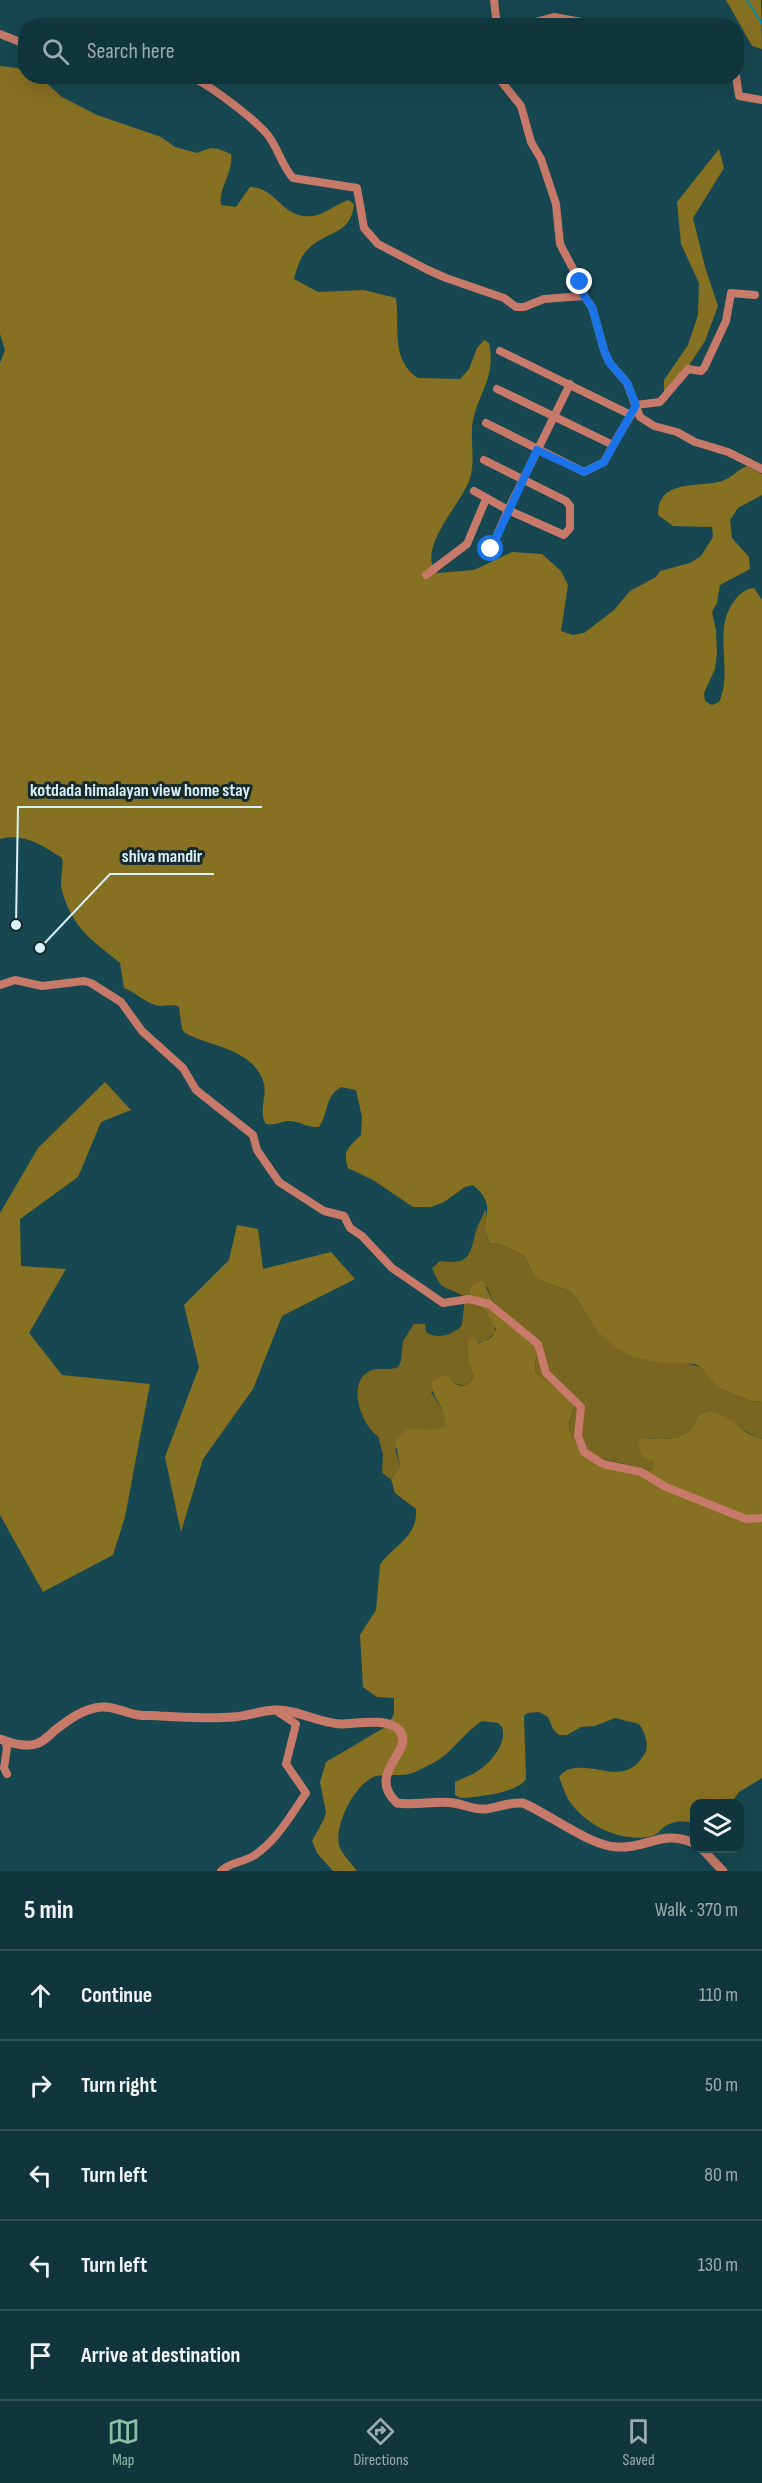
<!DOCTYPE html>
<meta charset="utf-8">
<style>
:root{--surface:#11353c;--page:#1a3d43;--text:#f1f3f6;--muted:#9cabaf;--line:#305056;--accent:#8abfa5}
body{margin:0;font-family:"Sofia Sans Condensed",sans-serif;background:var(--page);color:var(--text)}
.controls{position:absolute;right:18px;bottom:18px;display:grid;overflow:hidden;border-radius:12px;box-shadow:0 6px 24px #0002}
.controls button{width:54px;height:54px;display:grid;place-items:center;padding:0;border:0;border-bottom:2px solid var(--line);background:var(--surface);color:var(--text);font:30px sans-serif}
.stop{position:absolute;width:18px;height:18px;margin:-14px;border:4px solid #1a73e8;border-radius:50%;background:#fff}
.stop.end{background:#1a73e8;border-color:#fff;box-shadow:0 2px 6px #0008}
.list{margin:0;padding:0;list-style:none}
h2{display:flex;justify-content:space-between;align-items:center;height:78px;margin:0;padding:0 24px;font-size:26px}
h2 small{font-size:20px;font-weight:400;color:var(--muted)}
.list li{display:grid;grid-template-columns:39px 1fr auto;gap:18px;align-items:center;box-sizing:border-box;height:90px;padding:0 24px;border-top:2px solid var(--line)}
.list b{display:block;font-size:22px;white-space:nowrap}
.list em{font-size:20px;font-style:normal;color:var(--muted)}
.icon{flex:none;width:33px;height:33px;fill:none;stroke:currentColor;stroke-width:2;stroke-linecap:round;stroke-linejoin:round}
.map{position:relative;flex:none;width:762px;height:1871px;overflow:hidden}
.search{position:absolute;background:var(--surface);box-shadow:0 6px 24px #0002;left:18px;right:18px;top:18px;height:66px;display:flex;align-items:center;gap:15px;box-sizing:border-box;padding:0 21px;border-radius:24px;color:var(--muted);font-size:22px}
.sheet{height:528px;background:var(--surface)}
nav{display:flex;justify-content:space-around;align-items:center;box-sizing:border-box;height:84px;border-top:2px solid var(--line);background:var(--surface);font-size:16px;color:var(--muted)}
nav a{display:grid;justify-items:center;gap:3px}
nav .on{color:var(--accent)}
.map>svg:first-child{display:block}
</style>
<div class="map">
<svg width="762" height="1871" viewBox="0 0 762 1871">
<rect width="100%" height="100%" fill="#174750"/>
<path fill="#796621" d="M486 1209V1237L490 1243 500 1244 523 1255 530 1268 543 1282 567 1290 574 1295 596 1330 680 1362 702 1367 718 1388 751 1401 762 1402V1439C743 1432 728 1418 709 1410L697 1416C690 1441 667 1440 644 1438L647 1457 654 1461 653 1469 649 1470C628 1464 577 1458 570 1435 567 1424 572 1413 576 1403L541 1379 535 1372 537 1345 497 1310 487 1287 469 1288 472 1301C482 1309 497 1319 495 1333L484 1342H467L468 1361 474 1377 467 1386 452 1383 431 1392 446 1416 444 1427 440 1430H426L395 1449 400 1466 391 1479 382 1473 383 1455 378 1436C361 1425 346 1382 370 1371 378 1367 389 1371 398 1367L401 1361 403 1341 414 1324H425L426 1332C437 1340 454 1335 462 1325L465 1297C445 1285 442 1293 432 1268L440 1261C467 1264 469 1259 475 1235 477 1226 482 1217 486 1209Z"/>
<g fill="#867022">
<polygon points="726,0 761,0 762,49 752,46"/>
<path d="M0 66 17 68 25 72 26 76 43 80 62 97 97 115 161 137 175 147 197 153C213 146 214 147 231 154 234 172 218 188 221 205L236 207 250 187C277 187 282 220 313 216 326 214 336 204 348 200L354 204C351 236 325 231 308 249 300 257 297 268 294 279L318 292 364 290 396 298C400 326 390 360 418 378L460 379 469 369 477 348 484 340 489 343C497 379 475 397 472 427 471 444 475 462 470 478 463 503 415 548 437 573L474 570 512 552 542 554 561 571 568 585 561 631 573 635 584 633 614 610 630 591 656 577 660 571 690 563 701 556 713 537 712 527 673 526 658 515C658 478 699 488 722 481 732 478 738 469 747 466L762 474V495L738 508 730 520 732 538 749 557 750 569 720 585 717 603 712 612 716 630 717 653 715 669 704 693 705 701 712 705 719 702C734 669 711 630 735 600 740 593 745 589 754 588L762 600V1402L751 1401 718 1388 701 1367 695 1364 656 1362 631 1356 614 1346 596 1330 574 1295 567 1290 543 1282 534 1275 523 1255 500 1244 490 1243C475 1220 502 1209 473 1185L465 1187 444 1202 431 1207H413L373 1180 348 1168C342 1150 349 1147 361 1135L362 1117 356 1090 341 1087C324 1097 329 1113 319 1127 308 1128 301 1122 290 1121 281 1121 275 1126 266 1124 258 1112 267 1098 264 1084 255 1049 211 1047 185 1033L182 1029 179 1007C170 1003 164 1008 155 1005 143 1001 135 992 124 988L120 963C92 940 73 929 62 891 59 880 64 869 62 858 44 846 23 832 0 839V363L5 350 0 334Z"/>
<polygon points="719,149 724,168 693,218 705,267 718,306 705,341 682,376 664,393 664,380 688,345 698,315 699,283 681,244 677,202"/>
<polygon points="105,1082 131,1110 101,1122 78,1177 20,1219 21,1266 66,1269 29,1333 62,1375 150,1384 125,1517 113,1555 43,1592 0,1515 0,1213 38,1148"/>
<polygon points="237,1225 258,1229 263,1269 331,1252 355,1279 282,1316 253,1389 203,1459 181,1532 165,1457 199,1367 184,1305 229,1260"/>
<path d="M479 1281H483L497 1310 537 1345 535 1372C546 1384 560 1388 574 1395 578 1406 569 1415 569 1426 570 1460 624 1463 649 1470L653 1469 654 1461 642 1456 638 1444 644 1438C667 1440 690 1441 697 1416L709 1410 728 1418 747 1433 762 1439V1778L739 1792 731 1803 694 1804V1823C683 1821 673 1820 663 1828 659 1831 658 1834 652 1836 624 1843 591 1828 573 1806 566 1798 563 1787 559 1777 562 1774 565 1770 570 1769 597 1762 624 1787 644 1755 650 1746 645 1732 639 1724L615 1718 595 1726 581 1727 567 1735H559L553 1729 548 1717 539 1712 527 1713 524 1716 526 1779C517 1793 478 1797 461 1798L455 1795V1782C461 1779 467 1777 473 1774 488 1766 508 1745 502 1727L498 1723 482 1721C465 1732 456 1747 441 1758 434 1763 425 1767 417 1771 405 1778 389 1773 376 1776 356 1782 334 1824 339 1845 341 1853 352 1864 357 1871H333L317 1853 312 1841 324 1819 326 1812 320 1782 326 1762 387 1726 394 1714V1698L377 1697 363 1687 360 1635 376 1610 380 1565C393 1545 418 1538 416 1509L395 1493 391 1479 400 1466 395 1440 407 1429 436 1430 444 1427C449 1407 431 1402 432 1381L446 1375C452 1383 457 1386 467 1386L474 1377 468 1361 467 1342 473 1338 479 1343C487 1341 494 1337 496 1329L486 1312 472 1301 469 1288Z"/>
</g>
<g fill="none" stroke-linecap="round" stroke-linejoin="round">
<polyline stroke="#0c889c" stroke-width="2" points="747,0 762,24"/>
<g stroke="#c77a69" stroke-width="8">
<polyline points="494,0 497,26"/>
<polyline points="520,26 554,17 592,24 623,22 629,26"/>
<polyline points="0,34 20,42 26,41"/>
<path d="M188 76C207 82 254 119 267 134 278 147 281 165 293 178L357 188 364 228 378 244 428 270 446 278 504 298 516 307H524L544 299 584 296 592 307 604 350 609 362 627 383 640 417 654 426 677 432 695 442 728 452 762 469"/>
<polyline points="497,76 521,106 531,142 541,159 556,204 560,244 580,282 584,296"/>
<polyline points="736,76 739,96 762,100"/>
<polyline points="500,351 631,415 636,405 660,402 688,369 701,371 704,368 726,321 731,293 755,295"/>
<polyline points="497,389 613,445 631,415"/>
<polyline points="486,423 584,472 604,462 613,445"/>
<polyline points="474,491 508,510 564,535 570,528 570,506 566,501 484,460"/>
<polyline points="491,549 508,510 570,384"/>
<polyline points="426,575 467,544 486,499"/>
<polyline points="0,985 15,980 42,986 84,981 91,983 121,1002 142,1031 183,1068 196,1090 253,1135 257,1150 279,1182 324,1211 344,1216 350,1228 362,1236 392,1268 443,1303 469,1299 489,1304 538,1344 546,1373 581,1407 578,1436 584,1452 603,1464 641,1472 666,1487 746,1519 762,1518"/>
<polyline points="5,1741 7,1748 4,1768 7,1774"/>
<path d="M221 1871C230 1862 245 1862 255 1855 277 1840 291 1815 306 1793L286 1764 296 1724 275 1710"/>
</g>
<g stroke="#c77a69" stroke-width="9">
<path d="M0 1739C10 1743 25 1747 36 1744 43 1742 49 1736 54 1731 68 1720 84 1708 102 1707 115 1706 125 1713 138 1715 145 1716 153 1715 160 1716 184 1717 210 1719 233 1717 247 1716 261 1711 274 1710 297 1709 318 1723 341 1724 356 1724 387 1717 399 1730 417 1751 364 1772 397 1803 416 1806 435 1800 454 1803 465 1805 475 1810 486 1809 500 1807 509 1802 523 1803 549 1814 590 1846 617 1847 648 1849 660 1829 694 1843"/>
<polyline points="701,1848 723,1871"/>
</g>
</g>
<g fill="none" stroke-linecap="round" stroke-linejoin="round">
<polyline stroke="#1a73e8" stroke-width="8" points="491,549 537,450 584,472 604,462 636,405 627,383 609,362 604,350 592,307 584,296 580,282"/>
</g>
<path fill="none" stroke="#d9f1f6" stroke-width="2" d="M16 925L18 807H262M40 948L110 874H214"/>
<g fill="#d9f1f6" stroke="#162a2e" stroke-width="2">
<circle cx="16" cy="925" r="6"/>
<circle cx="40" cy="948" r="6"/>
</g>
<g font-size="18" text-anchor="middle" font-weight="bold" fill="#d9f1f6" stroke="#162a2e" stroke-width="6" stroke-linejoin="round" paint-order="stroke">
<text x="140" y="796">kotdada himalayan view home stay</text>
<text x="162" y="862">shiva mandir</text>
</g>
</svg>
<div class="controls">
<button><svg class="icon" aria-label="layers" viewBox="0 0 24 24"><path d="M12 4l9 5-9 5-9-5zM3 14l9 5 9-5"/></svg></button>
</div>
<div class="stop" style="left:491px;top:549px"></div>
<div class="stop end" style="left:580px;top:282px"></div>
<div class="search"><svg class="icon" aria-label="search" viewBox="0 0 24 24"><circle cx="10" cy="10" r="6"/><path d="M15 15l6 6"/></svg>Search here</div>
</div>
<section class="sheet">
<h2>5 min<small>Walk · 370 m</small></h2>
<ul class="list">
<li><svg class="icon" aria-label="ahead" viewBox="0 0 24 24"><path d="M12 20V5M6 11l6-6 6 6"/></svg><div><b>Continue</b></div><em>110 m</em></li>
<li><svg class="icon" aria-label="right" viewBox="0 0 24 24"><path d="M7 20v-9h11M14 6l5 5-5 5"/></svg><div><b>Turn right</b></div><em>50 m</em></li>
<li><svg class="icon" aria-label="left" viewBox="0 0 24 24"><path d="M17 20v-9H6M10 6l-5 5 5 5"/></svg><div><b>Turn left</b></div><em>80 m</em></li>
<li><svg class="icon" aria-label="left" viewBox="0 0 24 24"><path d="M17 20v-9H6M10 6l-5 5 5 5"/></svg><div><b>Turn left</b></div><em>130 m</em></li>
<li><svg class="icon" aria-label="arrive" viewBox="0 0 24 24"><path d="M6 21V4h12l-3 4 3 4H6"/></svg><div><b>Arrive at destination</b></div></li>
</ul>
</section>
<nav>
<a class="on"><svg class="icon" aria-label="map" viewBox="0 0 24 24"><path d="M3 6l6-2 6 2 6-2v14l-6 2-6-2-6 2zM9 4v14M15 6v14"/></svg>Map</a>
<a><svg class="icon" aria-label="directions" viewBox="0 0 24 24"><path d="M12 3l9 9-9 9-9-9zM9 14v-3h6M13 9l2 2-2 2"/></svg>Directions</a>
<a><svg class="icon" aria-label="saved" viewBox="0 0 24 24"><path d="M7 4h10v16l-5-4-5 4z"/></svg>Saved</a>
</nav>
